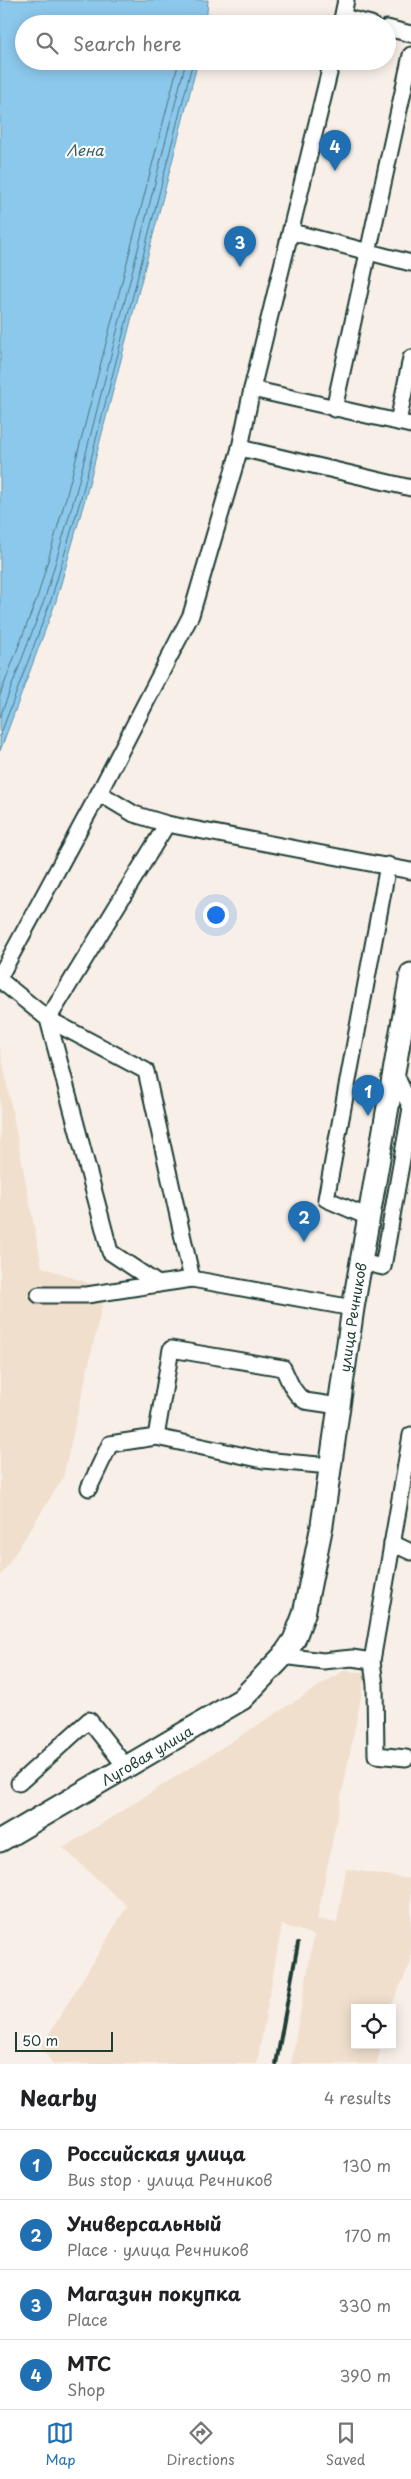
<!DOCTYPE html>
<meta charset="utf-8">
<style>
:root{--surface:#fff;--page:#f6f6f6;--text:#202124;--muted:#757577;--line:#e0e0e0;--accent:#1f6fb2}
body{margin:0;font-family:"Playpen Sans",sans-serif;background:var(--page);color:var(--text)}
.controls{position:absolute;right:15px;bottom:15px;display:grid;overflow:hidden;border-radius:0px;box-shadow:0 2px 12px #0003}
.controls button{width:45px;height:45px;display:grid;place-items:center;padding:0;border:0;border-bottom:1px solid var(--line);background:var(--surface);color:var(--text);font:25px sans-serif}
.scale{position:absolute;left:15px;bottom:12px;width:98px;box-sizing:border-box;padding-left:5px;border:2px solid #1f3d34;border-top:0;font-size:14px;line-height:18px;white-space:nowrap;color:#1f3d34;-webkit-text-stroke:4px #fff;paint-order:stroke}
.you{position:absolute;left:215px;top:914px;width:18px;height:18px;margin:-12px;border:4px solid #fff;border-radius:50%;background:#1a73e8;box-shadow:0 0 0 8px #1a73e833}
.badge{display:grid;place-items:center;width:32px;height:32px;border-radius:50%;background:var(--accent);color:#fff;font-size:16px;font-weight:700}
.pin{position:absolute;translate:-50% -41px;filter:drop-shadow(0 1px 2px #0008)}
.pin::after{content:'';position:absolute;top:26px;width:18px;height:15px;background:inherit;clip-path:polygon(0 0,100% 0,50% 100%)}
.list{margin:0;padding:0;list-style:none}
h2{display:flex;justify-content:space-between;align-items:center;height:65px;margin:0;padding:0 20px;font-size:21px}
h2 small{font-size:16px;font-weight:400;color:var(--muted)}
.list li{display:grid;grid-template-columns:32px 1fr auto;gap:15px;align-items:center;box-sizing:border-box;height:70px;padding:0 20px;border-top:1px solid var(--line)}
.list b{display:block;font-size:19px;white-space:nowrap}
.list p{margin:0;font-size:16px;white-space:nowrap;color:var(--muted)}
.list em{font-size:16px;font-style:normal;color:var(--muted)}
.icon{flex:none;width:28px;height:28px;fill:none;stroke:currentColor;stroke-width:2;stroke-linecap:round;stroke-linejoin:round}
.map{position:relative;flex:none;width:411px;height:2064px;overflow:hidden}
.search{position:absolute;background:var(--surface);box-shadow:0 2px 12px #0003;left:15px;right:15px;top:15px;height:55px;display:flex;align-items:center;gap:12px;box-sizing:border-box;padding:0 18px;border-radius:28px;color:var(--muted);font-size:19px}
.sheet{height:345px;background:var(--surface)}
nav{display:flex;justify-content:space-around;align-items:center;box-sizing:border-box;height:70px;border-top:1px solid var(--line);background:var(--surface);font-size:14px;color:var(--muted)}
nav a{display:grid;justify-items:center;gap:2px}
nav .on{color:var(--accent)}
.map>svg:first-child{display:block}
</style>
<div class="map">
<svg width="411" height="2064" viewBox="0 0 411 2064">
<rect width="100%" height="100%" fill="#f8f0e8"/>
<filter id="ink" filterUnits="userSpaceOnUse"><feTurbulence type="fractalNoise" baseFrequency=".02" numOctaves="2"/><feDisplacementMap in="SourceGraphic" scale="10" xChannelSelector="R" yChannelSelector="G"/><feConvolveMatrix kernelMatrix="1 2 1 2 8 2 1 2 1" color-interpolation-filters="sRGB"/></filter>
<g filter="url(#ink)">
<g fill="#f0dfcd">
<polygon points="0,1047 42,1267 106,1289 63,1478 0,1577"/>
<polygon points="343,1671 366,1672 317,1919 337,1923 346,1869 411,1879 411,1962 390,2008 355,2008 355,2045 381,2045 377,2064 291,2064 314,1935 282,1925 257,2064 53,2064 41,2047 127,1906 63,1848"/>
</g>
<polygon fill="#8cc8ec" stroke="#6090a2" points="0,0 208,0 206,24 24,24 24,61 198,61 85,499 56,601 0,751"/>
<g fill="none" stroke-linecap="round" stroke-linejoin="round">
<g stroke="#4b757e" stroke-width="1">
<polyline points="0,695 38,595 67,494 179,61"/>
<polyline points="0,717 45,598 75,496 186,61"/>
<polyline points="0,736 51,600 81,498 193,61"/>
</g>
<defs>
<g id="street">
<polyline points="343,17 371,24"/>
<polyline points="341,24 346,0"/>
<polyline points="387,28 411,34"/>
<polyline points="292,232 411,263"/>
<polyline points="252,389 411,425"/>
<polyline points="334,409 411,55"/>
<polyline points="398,422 411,358"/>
<polyline points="240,448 252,389 332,61"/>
<polyline points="99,793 134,814 167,824 411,871"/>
<polyline points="167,824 48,1019 146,1071 192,1279"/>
<polyline points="0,976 99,793 191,615 240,448 411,488"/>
<polyline points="0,980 48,1019 110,1252 158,1284 192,1279 353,1308"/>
<polyline points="394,1071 411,1108"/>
<polyline points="368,1217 326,1199 388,865"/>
<polyline points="361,1262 383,1267 411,1108"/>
<polyline points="39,1295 87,1295 158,1284"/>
<path d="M330 1466 263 1460 156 1437 171 1349 283 1368C289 1380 293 1394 305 1401L339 1406"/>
<polyline points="89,1488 110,1444 156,1437"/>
<polyline points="392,1543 411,1552"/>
<polyline points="283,1656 323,1661 352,1658 372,1661"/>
<polyline points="406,1758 376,1755 375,1685 372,1661 411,1435"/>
<polyline points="19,1783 89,1720 126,1767"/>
</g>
<g id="secondary">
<path id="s1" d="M0 1841 242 1699 283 1656 294 1640 304 1614 322 1525 353 1308 411 974"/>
</g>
</defs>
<use href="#street" stroke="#1f3d34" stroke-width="19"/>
<use href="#secondary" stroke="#1f3d34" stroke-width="25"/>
<use href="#street" stroke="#fff" stroke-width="15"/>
<use href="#secondary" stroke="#fff" stroke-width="21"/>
<polyline stroke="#1f3d34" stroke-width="4" points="276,2064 298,1943"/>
</g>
</g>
<g text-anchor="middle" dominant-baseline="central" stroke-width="4" stroke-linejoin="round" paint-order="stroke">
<g font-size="14" fill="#1f3d34" stroke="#fff">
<text stroke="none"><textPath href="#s1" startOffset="688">улица Речников</textPath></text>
<text stroke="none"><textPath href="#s1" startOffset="170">Луговая улица</textPath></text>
</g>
<g font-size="15" font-style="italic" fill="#3a6062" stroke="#fff">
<text x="85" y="149">Лена</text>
</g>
</g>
</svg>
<div class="controls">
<button><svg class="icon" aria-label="locate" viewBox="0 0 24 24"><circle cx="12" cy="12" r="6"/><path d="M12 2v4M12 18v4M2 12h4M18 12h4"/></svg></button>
</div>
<div class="scale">50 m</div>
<div class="you"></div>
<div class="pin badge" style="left:368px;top:1116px">1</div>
<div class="pin badge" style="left:304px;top:1242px">2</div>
<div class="pin badge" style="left:240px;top:267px">3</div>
<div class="pin badge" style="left:335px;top:171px">4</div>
<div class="search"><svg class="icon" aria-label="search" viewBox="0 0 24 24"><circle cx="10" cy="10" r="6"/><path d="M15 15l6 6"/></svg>Search here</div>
</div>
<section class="sheet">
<h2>Nearby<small>4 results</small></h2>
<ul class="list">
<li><span class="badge">1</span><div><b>Российская улица</b><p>Bus stop · улица Речников</p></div><em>130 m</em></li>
<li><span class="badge">2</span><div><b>Универсальный</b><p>Place · улица Речников</p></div><em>170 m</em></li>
<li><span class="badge">3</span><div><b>Магазин покупка</b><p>Place</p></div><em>330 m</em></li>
<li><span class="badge">4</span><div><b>МТС</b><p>Shop</p></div><em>390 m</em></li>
</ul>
</section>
<nav>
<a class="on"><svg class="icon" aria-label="map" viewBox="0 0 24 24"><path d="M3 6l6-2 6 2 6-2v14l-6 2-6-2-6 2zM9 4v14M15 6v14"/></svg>Map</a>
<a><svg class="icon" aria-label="directions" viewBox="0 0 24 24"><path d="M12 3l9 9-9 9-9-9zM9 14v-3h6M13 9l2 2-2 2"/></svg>Directions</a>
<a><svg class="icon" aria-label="saved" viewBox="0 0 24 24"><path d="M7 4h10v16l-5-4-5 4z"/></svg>Saved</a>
</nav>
